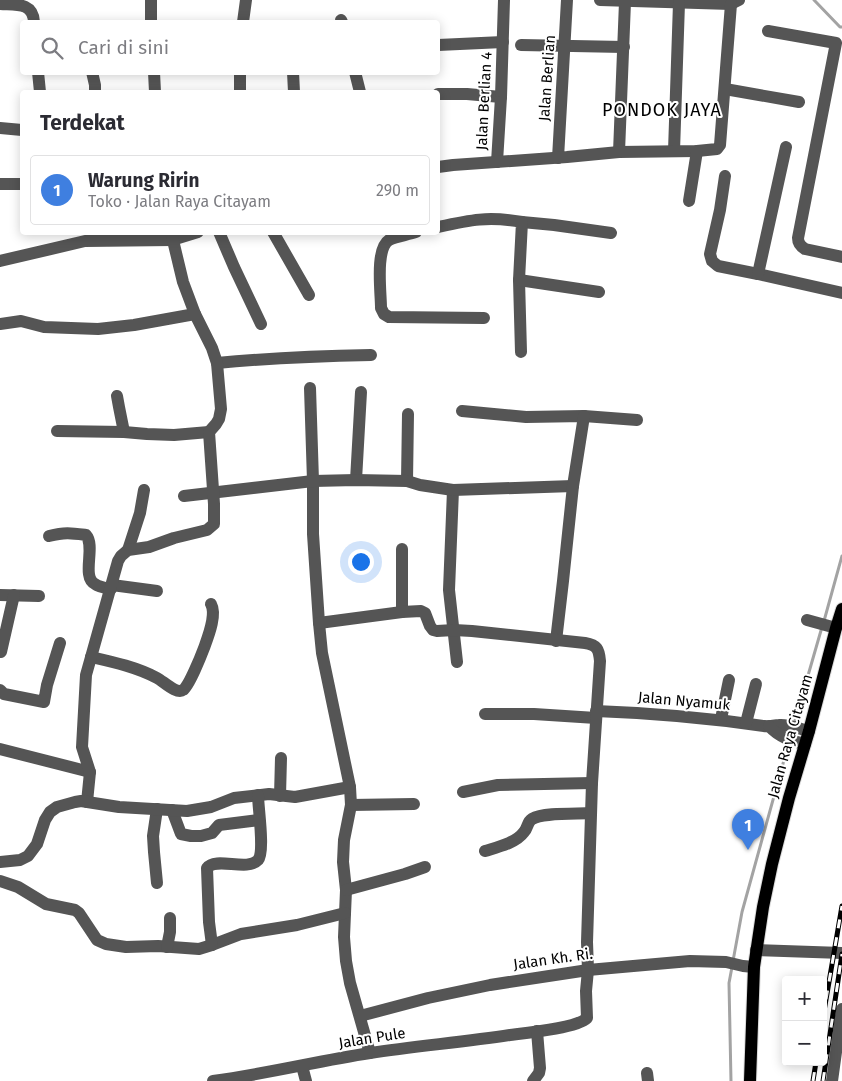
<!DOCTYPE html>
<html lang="id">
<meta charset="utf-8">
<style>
:root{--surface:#fff;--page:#f7f7f7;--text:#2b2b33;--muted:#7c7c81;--line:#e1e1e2;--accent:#000}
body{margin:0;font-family:"Fira Sans",sans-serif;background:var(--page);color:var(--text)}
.controls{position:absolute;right:15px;bottom:15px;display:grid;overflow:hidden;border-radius:5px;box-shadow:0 2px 12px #0003}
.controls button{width:45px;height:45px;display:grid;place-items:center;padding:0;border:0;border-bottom:1px solid var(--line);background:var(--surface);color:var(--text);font:25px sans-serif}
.you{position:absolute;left:360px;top:561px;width:18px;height:18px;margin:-12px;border:4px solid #fff;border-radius:50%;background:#1a73e8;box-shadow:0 0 0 8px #1a73e833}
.badge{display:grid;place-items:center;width:32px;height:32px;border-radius:50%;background:var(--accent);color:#fff;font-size:16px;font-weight:700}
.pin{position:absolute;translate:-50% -41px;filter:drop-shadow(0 1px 2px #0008)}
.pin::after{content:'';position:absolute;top:26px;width:18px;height:15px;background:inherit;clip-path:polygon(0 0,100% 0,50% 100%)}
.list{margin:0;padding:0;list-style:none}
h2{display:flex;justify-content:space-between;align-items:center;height:65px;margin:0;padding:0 20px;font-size:21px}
h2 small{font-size:16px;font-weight:400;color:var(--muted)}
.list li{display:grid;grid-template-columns:32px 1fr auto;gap:15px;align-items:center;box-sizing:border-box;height:70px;margin:0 10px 10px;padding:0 10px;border:1px solid var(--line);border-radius:5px}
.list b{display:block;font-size:19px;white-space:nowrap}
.list p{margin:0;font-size:16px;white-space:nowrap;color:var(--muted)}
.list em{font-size:16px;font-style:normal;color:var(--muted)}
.icon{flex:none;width:28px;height:28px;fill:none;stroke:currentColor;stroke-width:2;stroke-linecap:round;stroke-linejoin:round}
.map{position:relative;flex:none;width:842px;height:1081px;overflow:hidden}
.search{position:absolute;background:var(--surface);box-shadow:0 2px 12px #0003;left:20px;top:20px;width:420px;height:55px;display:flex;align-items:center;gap:12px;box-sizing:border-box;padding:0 18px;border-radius:5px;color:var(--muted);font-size:19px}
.panel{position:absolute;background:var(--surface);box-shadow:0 2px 12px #0003;left:20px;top:90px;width:420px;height:145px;border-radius:5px}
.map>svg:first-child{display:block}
</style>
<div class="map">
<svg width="842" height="1081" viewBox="0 0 842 1081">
<rect width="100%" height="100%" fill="#fff"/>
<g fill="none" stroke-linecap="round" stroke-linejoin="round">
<g stroke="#a3a3a3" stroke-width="3">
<polyline points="814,0 840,27 842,27"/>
<polyline points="824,621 842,556"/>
<polyline points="794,724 822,627"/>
<polyline points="733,961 742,912 789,742"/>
<polyline points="731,1081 729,983 732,967"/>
</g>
<defs>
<polyline id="major" points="750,1081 754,967 763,907 772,864 789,798 809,731 836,628 842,609"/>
</defs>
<use href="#major" stroke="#dbdbdb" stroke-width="14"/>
<g stroke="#555" stroke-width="12">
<polyline points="151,0 151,22"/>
<polyline points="600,0 731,4 739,0"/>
<path d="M0 4C16 5 33 2 34 22"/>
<polyline points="341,20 342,22"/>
<polyline points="243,22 246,0"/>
<path d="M768 31 836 43 798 238C798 243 800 246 805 249L842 257"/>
<polyline points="438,45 503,42"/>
<polyline points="521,45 624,47"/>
<polyline points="38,72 40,92"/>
<polyline points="92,72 95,85 95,92"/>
<polyline points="154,72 155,92"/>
<polyline points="240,72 240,92"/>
<polyline points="293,72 294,92"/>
<polyline points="355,72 360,92"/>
<polyline points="725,89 799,102"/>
<polyline points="438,94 467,94 501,97"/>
<polyline points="0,128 22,130"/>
<polyline points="674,151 679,3"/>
<polyline points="619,152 625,2"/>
<polyline points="558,158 567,0"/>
<polyline points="497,162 501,97 504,0"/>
<polyline points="438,167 453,165 567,157 619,152 697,151 717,149 720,145 731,4"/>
<polyline points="725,176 720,210 710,254 712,261 718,266 758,274 842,293"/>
<polyline points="0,184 22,184"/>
<polyline points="689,201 697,151"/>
<polyline points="522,222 554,225 611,233"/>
<path d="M438 227C470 220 488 216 522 222L519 280 521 352"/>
<polyline points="219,232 234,267 261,324"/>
<polyline points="273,232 309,295"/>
<path d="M416 232C408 235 396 236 389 240 375 249 381 292 381 308L384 314 389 317 484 318"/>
<polyline points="0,261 85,241 172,240 198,232"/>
<polyline points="758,274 786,147"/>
<polyline points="519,280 599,292"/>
<polyline points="0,324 21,321 44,327 98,329 134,325 195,314"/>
<path d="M217 363C269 358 320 356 371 355"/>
<polyline points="310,388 313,481 313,534 319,623 322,653 350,787 351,805 344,840 343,862 346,890 344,937 346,961 350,983 370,1053"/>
<polyline points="117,396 119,407 124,432"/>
<polyline points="462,411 526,417 584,416 637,420"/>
<polyline points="57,431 124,432 147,434 174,435 209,432"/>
<polyline points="356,480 361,392"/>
<polyline points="407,481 408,414"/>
<polyline points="453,490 449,590 457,662"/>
<polyline points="184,496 313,481 356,480 407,481 420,485 453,490 573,486"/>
<path d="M49 536C65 532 71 533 86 535 96 546 81 577 95 584 99 587 106 588 111 589"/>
<polyline points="402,549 402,612"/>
<polyline points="128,550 140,513 144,490"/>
<polyline points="112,585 157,591"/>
<polyline points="0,595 39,596"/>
<polyline points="807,620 836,628"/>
<polyline points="556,641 563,581 573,486 584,416"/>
<polyline points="1,652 14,595"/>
<path d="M91 657C113 662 136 667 157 678 163 681 177 695 183 690 189 686 201 656 204 648 208 637 217 615 211 604"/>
<polyline points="0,690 4,694 44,702 47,685 60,643"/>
<path d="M596 711C652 713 708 718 764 726 769 727 774 725 779 725 789 724 799 729 809 731"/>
<polyline points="485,714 534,714 596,718"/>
<polyline points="721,719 729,680"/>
<polyline points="746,723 756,684"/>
<path d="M769 726C779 737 791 741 805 744"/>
<polyline points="0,749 90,772"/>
<polyline points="463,792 498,785 592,783"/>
<polyline points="280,796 281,758"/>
<polyline points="87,802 90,772 82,747 86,675 118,561 121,556 128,550 149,547 174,538 207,530 214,524 214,504 209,432 216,424 219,419 221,409 217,363 212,348 195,314 183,282 171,232"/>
<polyline points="351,805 414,804"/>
<polyline points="157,809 153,836 154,852 157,883"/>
<polyline points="172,810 181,834 191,836 201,836 212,833 219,825 259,820"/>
<path d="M485 851C498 847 516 843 524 832 528 828 527 822 532 819 544 812 577 814 591 813"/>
<polyline points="0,862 20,860 28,856 37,844 45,820 50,812 57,807 75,802 81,801 119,807 187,811 211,807 234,798 269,794 295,797 350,787"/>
<polyline points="0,881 18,887 46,904 75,910 79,913 97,940 106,944 126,947 158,946 199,949 212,945 241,934 297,925 345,913"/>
<polyline points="346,890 405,874 425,867"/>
<path d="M212 945 209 922 207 868C216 856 247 872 258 860 265 852 258 807 258 795"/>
<polyline points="167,947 170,932 170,918"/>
<polyline points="756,950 842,953"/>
<polyline points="360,1016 428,998 490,985 588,970 690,961 726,962 743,966 754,967"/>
<polyline points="302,1066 306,1081"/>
<polyline points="647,1073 648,1081"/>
<path d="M213 1081C266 1074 318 1061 370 1053 417 1046 464 1042 510 1035 526 1033 577 1028 587 1018L586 991 588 970 587 942 592 783 600 661C599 649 597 645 585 643L472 631 454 630 437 631 433 630 430 626 425 613 421 611 402 612 319 623"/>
<polyline points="533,1081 539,1073 540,1068 537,1031"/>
<polyline points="832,1081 842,1009"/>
</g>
<use href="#major" stroke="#000" stroke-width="12"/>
<defs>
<g id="rail">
<polyline points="823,1017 842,906"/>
<polyline points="813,1081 816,1062"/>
<polyline points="823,1081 842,954"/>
</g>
</defs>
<use href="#rail" stroke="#000" stroke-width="5"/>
<use href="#rail" stroke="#fff" stroke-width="3" stroke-dasharray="9" stroke-linecap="butt"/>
</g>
<g text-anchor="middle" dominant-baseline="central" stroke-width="4" stroke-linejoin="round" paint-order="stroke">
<g font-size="15" fill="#000" stroke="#fff">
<text transform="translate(547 78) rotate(-86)">Jalan Berlian</text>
<text transform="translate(484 101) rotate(-87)">Jalan Berlian 4</text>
<text transform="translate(684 701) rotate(5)">Jalan Nyamuk</text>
<text transform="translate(790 736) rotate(-74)">Jalan Raya Citayam</text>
<text transform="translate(553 959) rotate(-8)">Jalan Kh. Ri.</text>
<text transform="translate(372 1038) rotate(-9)">Jalan Pule</text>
</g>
<g font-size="18" letter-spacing="1" fill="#000" stroke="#fff">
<text x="662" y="110">PONDOK JAYA</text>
</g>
</g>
</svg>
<div class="controls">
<button>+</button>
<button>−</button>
</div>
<div class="you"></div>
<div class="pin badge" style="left:748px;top:850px;background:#3f7fe0">1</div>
<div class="search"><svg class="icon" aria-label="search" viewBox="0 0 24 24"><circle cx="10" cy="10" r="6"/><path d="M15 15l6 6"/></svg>Cari di sini</div>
<section class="panel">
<h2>Terdekat<small></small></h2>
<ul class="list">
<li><span class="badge" style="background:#3f7fe0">1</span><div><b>Warung Ririn</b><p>Toko · Jalan Raya Citayam</p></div><em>290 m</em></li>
</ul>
</section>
</div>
